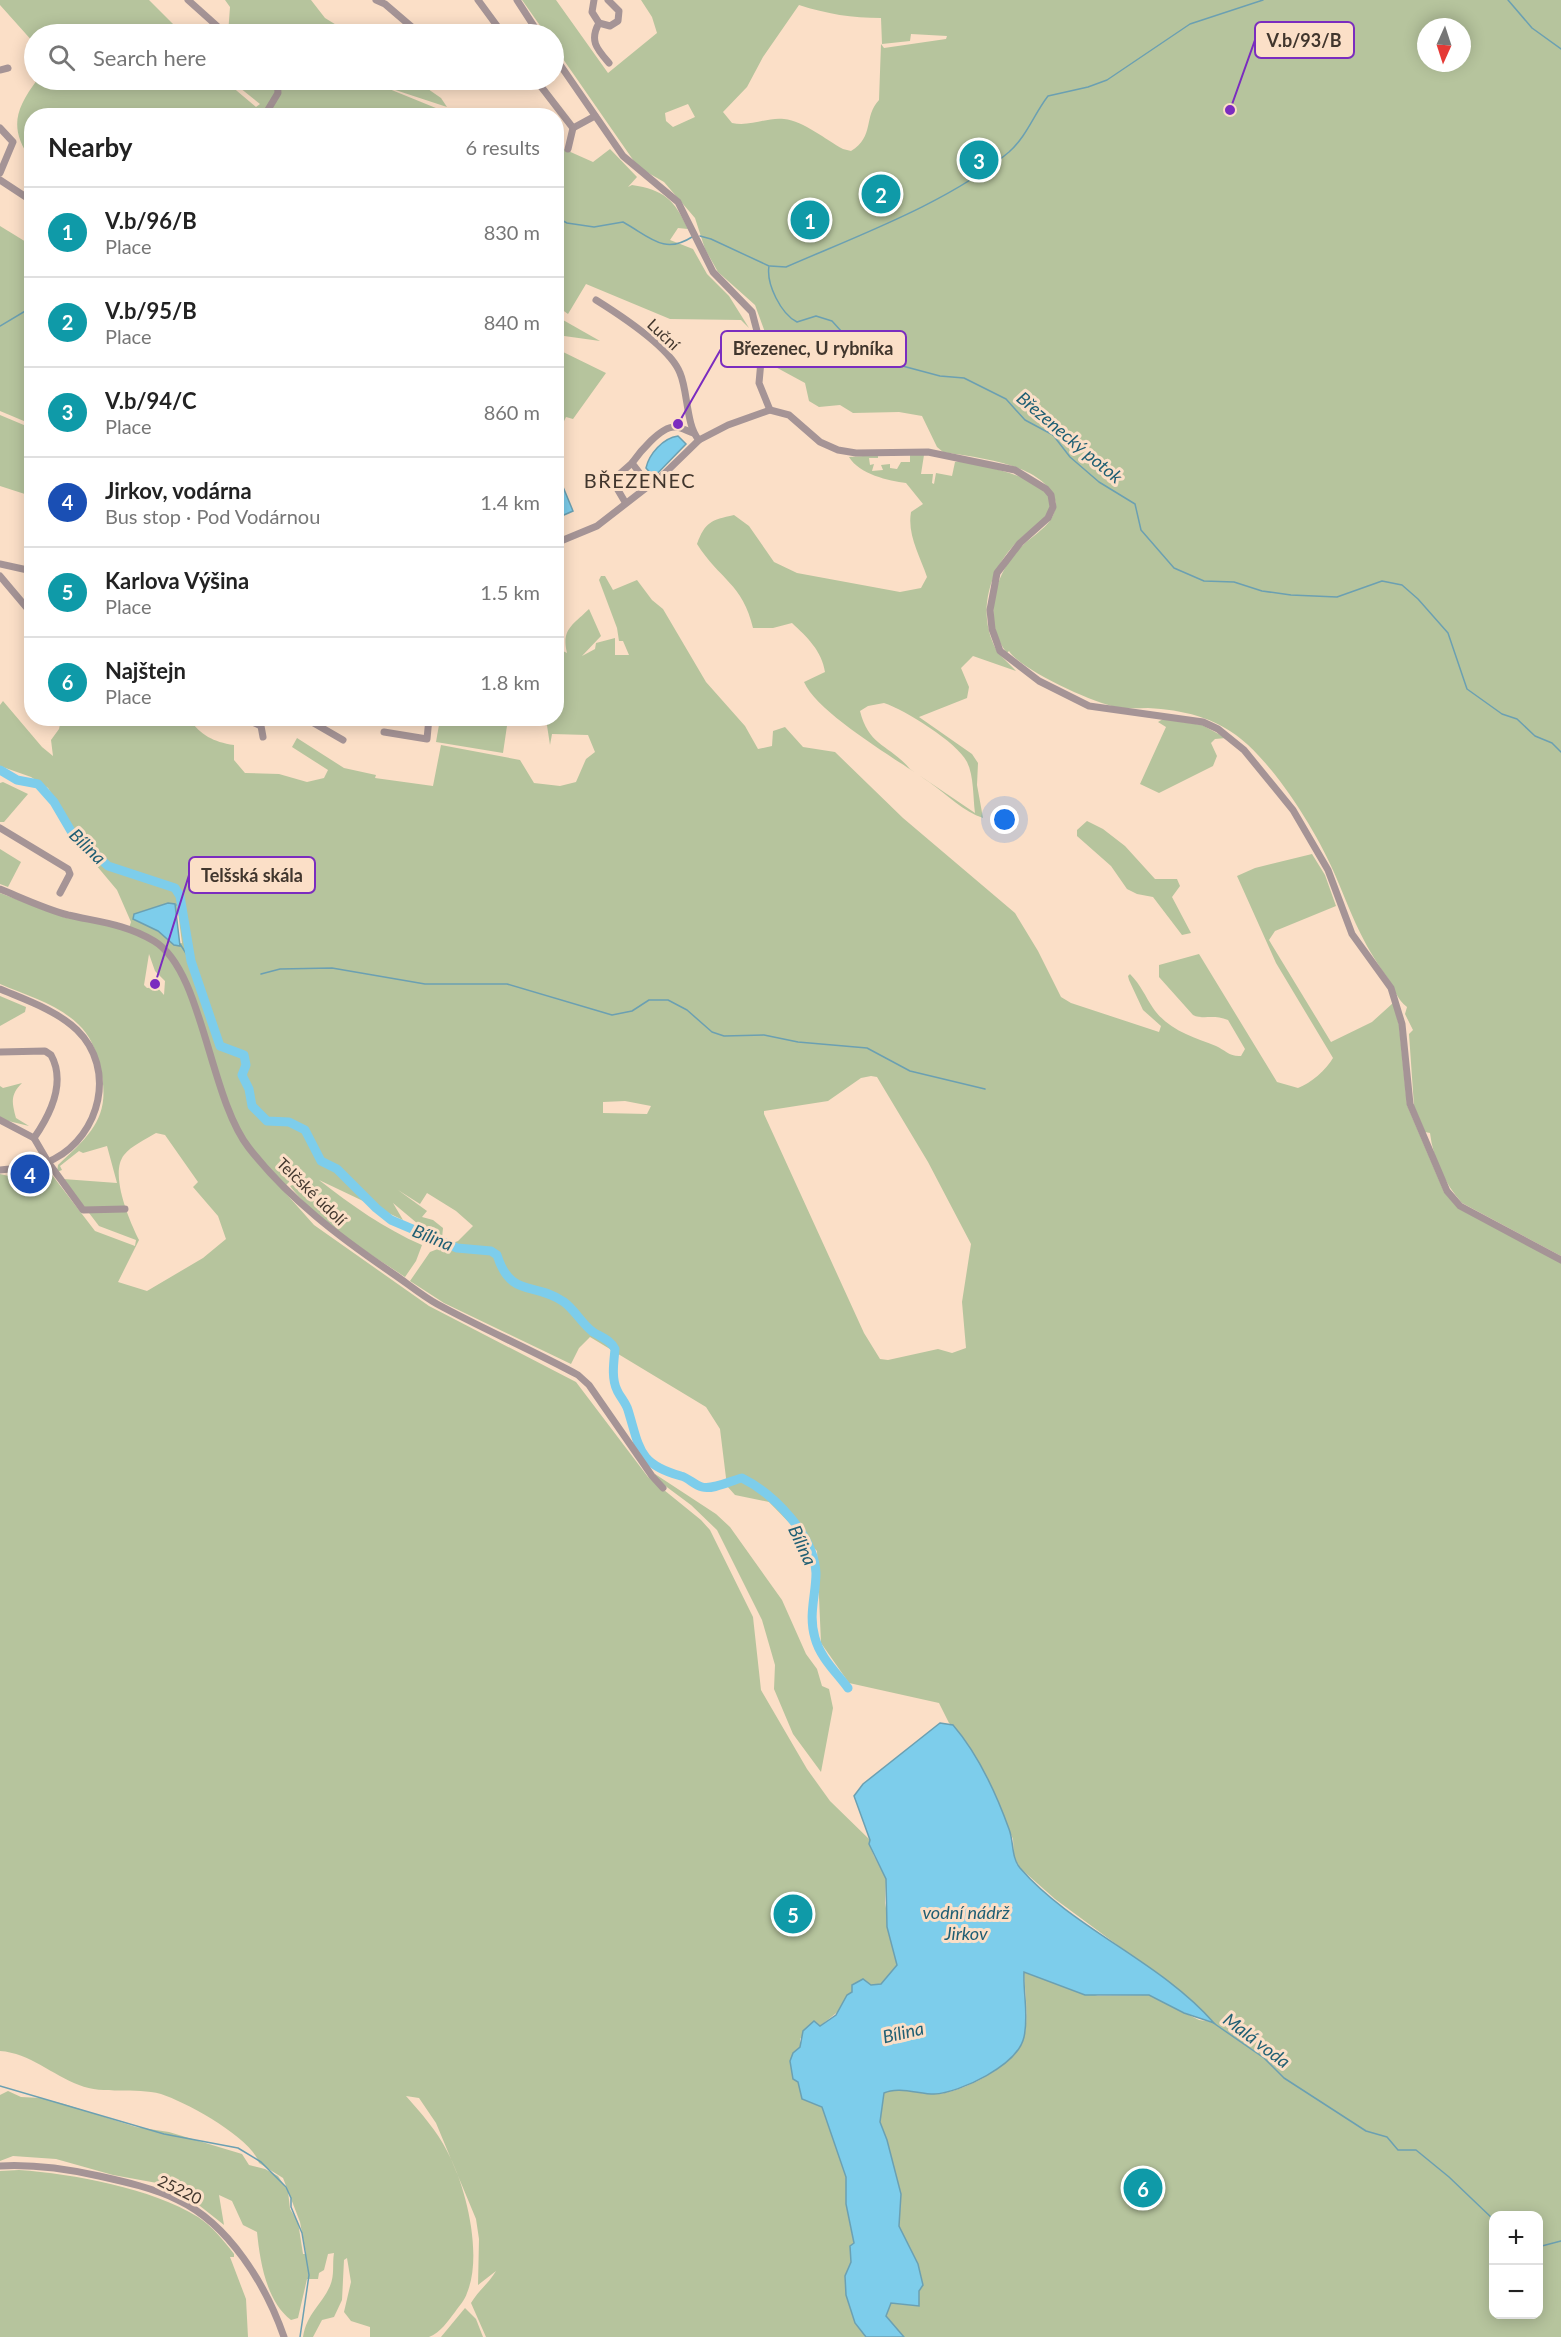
<!DOCTYPE html>
<meta charset="utf-8">
<style>
:root{--surface:#fff;--page:#f6f6f6;--text:#222;--muted:#767676;--line:#e0e0e0;--accent:#d93025}
body{margin:0;font-family:Lato,sans-serif;background:var(--page);color:var(--text)}
.controls{position:absolute;right:18px;bottom:18px;display:grid;overflow:hidden;border-radius:12px;box-shadow:0 3px 15px #0003}
.controls button{width:54px;height:54px;display:grid;place-items:center;padding:0;border:0;border-bottom:2px solid var(--line);background:var(--surface);color:var(--text);font:30px sans-serif}
.compass{position:absolute;left:1417px;top:18px;width:54px;height:54px;border-radius:50%;background:var(--surface);box-shadow:0 3px 15px #0003;rotate:183deg}
.you{position:absolute;left:1005px;top:820px;width:21px;height:21px;margin:-15px;border:4px solid #fff;border-radius:50%;background:#1a73e8;box-shadow:0 0 0 9px #1a73e833}
.badge{display:grid;place-items:center;width:39px;height:39px;border-radius:50%;background:var(--accent);color:#fff;font-size:20px;font-weight:700}
.pin{position:absolute;translate:-50% -50%;border:3px solid #fff;box-shadow:0 2px 6px #0006}
.list{margin:0;padding:0;list-style:none}
h2{display:flex;justify-content:space-between;align-items:center;height:78px;margin:0;padding:0 24px;font-size:26px}
h2 small{font-size:20px;font-weight:400;color:var(--muted)}
.list li{display:grid;grid-template-columns:39px 1fr auto;gap:18px;align-items:center;box-sizing:border-box;height:90px;padding:0 24px;border-top:2px solid var(--line)}
.list b{display:block;font-size:22px;white-space:nowrap}
.list p{margin:0;font-size:20px;white-space:nowrap;color:var(--muted)}
.list em{font-size:20px;font-style:normal;color:var(--muted)}
.icon{flex:none;width:33px;height:33px;fill:none;stroke:currentColor;stroke-width:2;stroke-linecap:round;stroke-linejoin:round}
.map{position:relative;flex:none;width:1561px;height:2337px;overflow:hidden}
.search{position:absolute;background:var(--surface);box-shadow:0 3px 15px #0003;left:24px;top:24px;width:540px;height:66px;display:flex;align-items:center;gap:15px;box-sizing:border-box;padding:0 21px;border-radius:33px;color:var(--muted);font-size:22px}
.panel{position:absolute;background:var(--surface);box-shadow:0 3px 15px #0003;left:24px;top:108px;width:540px;height:618px;border-radius:24px}
.map>svg:first-child{display:block}
</style>
<div class="map">
<svg width="1561" height="2337" viewBox="0 0 1561 2337">
<rect width="100%" height="100%" fill="#fbdfc7"/>
<g fill="#b6c49d" fill-rule="evenodd">
<polygon points="0,0 149,0 183,34 34,34 34,43 0,5"/>
<polygon points="225,0 311,0 325,18 351,34 228,34 230,7"/>
<path d="M522 0H556L608 73 657 33 652 17 641 0H1561V1256L1462 1203C1445 1184 1433 1159 1430 1133L1425 1132 1414 1106 1409 1034 1413 1030 1405 1014 1407 1007C1397 1000 1394 987 1387 977 1361 941 1353 917 1336 877 1318 834 1277 768 1241 739 1214 717 1183 710 1148 708 1138 708 1126 709 1116 707 1093 703 1021 670 1009 651L1007 653C981 621 995 570 1023 545 1037 532 1055 524 1056 503 1046 463 977 458 943 452L937 447 922 416 899 412 853 413 840 405 819 407 809 401 805 383 770 364 766 335 755 305 718 272 705 249 695 218 664 182 638 167 554 46V34H546ZM799 5C827 14 852 18 881 18L882 44 910 41 911 34 947 36 946 39 884 48 881 44 879 100C863 117 875 136 851 151L843 149C826 140 804 121 784 119 767 117 750 127 732 123L723 112 747 87 763 57ZM1426 27H1462V63H1426ZM688 104 695 117 673 127 666 121 665 113Z"/>
<path d="M37 80H224L256 107 260 104 230 80H415L441 98 447 107 377 84 453 115 32 116 31 160C9 128 15 110 37 80Z"/>
<path d="M557 146 593 162 610 149 637 177 628 187 632 185C664 190 674 199 688 229L678 228 670 240 693 249 707 274 729 296 749 328 741 320 670 319 586 284 568 314 557 306Z"/>
<polygon points="0,226 31,245 31,424 0,411"/>
<polygon points="556,316 600,341 557,335"/>
<polygon points="557,349 606,373 573,419 566,417 557,436"/>
<polygon points="0,415 31,428 31,496 0,486"/>
<path d="M878 455V458H869L870 465 874 464 872 471 883 470 881 465 890 464V468L897 469 901 462H910V455H924L921 474H933L932 483 934 484 936 473 952 476 955 462 960 461C979 465 1074 481 1045 517 1037 527 1025 533 1017 542 989 570 976 614 997 651 1002 658 1010 664 1016 671L973 656 961 668 969 687 967 698 919 717 972 754 978 763 977 785 983 818C964 812 946 794 929 782 898 760 818 714 804 682L825 672C822 651 807 637 792 623L773 628H753C743 584 719 579 697 544 705 522 711 520 734 515L749 526 774 562 797 573 900 592 921 588 927 577C920 556 907 535 911 512L923 504 906 483C889 481 859 474 849 457ZM884 703C905 710 957 742 967 762 974 776 973 798 975 813L910 769C889 744 869 747 860 711L868 706Z"/>
<path d="M601 576H605L613 590 637 580 652 600 663 609 706 682 745 726 758 749 772 746 773 731 785 727 803 747 835 752 903 818 1015 913 1038 951 1061 997 1071 1003 1159 1032 1161 1026 1143 1010 1129 980 1128 976 1130 974C1141 985 1145 996 1153 1008 1168 1030 1193 1037 1216 1046 1225 1050 1230 1057 1241 1056L1245 1049 1228 1020C1213 1014 1203 1020 1193 1015L1159 977V965L1199 954 1277 1082 1298 1088C1311 1083 1326 1070 1333 1058L1276 963 1237 876 1255 868 1312 854 1325 875 1336 906 1275 931 1269 940 1331 1042 1372 1022 1393 1003 1399 1025 1407 1105 1444 1192 1458 1208 1561 1263V2337H904L886 2316 891 2303 919 2306V2291L923 2284 918 2264 899 2226 901 2194 887 2140 880 2122 884 2093C898 2086 919 2094 934 2094 960 2094 1018 2065 1024 2037 1029 2015 1025 1994 1024 1972L1098 1996 1149 1995 1199 2020 1213 2022 1189 1998 1055 1899 1020 1868 1014 1857 1013 1839 973 1753 958 1731 949 1723 939 1703 849 1683 821 1643 817 1551 769 1502 735 1495 727 1486 720 1429 706 1407 590 1337 579 1348 571 1364 444 1303 410 1281 430 1252 458 1241 473 1226 456 1211 427 1193 420 1204 398 1190 427 1211 422 1217 433 1220 443 1228 442 1238 424 1229 393 1203 403 1220 319 1180C351 1205 385 1229 422 1245L416 1261 405 1277C366 1251 319 1223 290 1186L311 1178 291 1180 282 1189 314 1225 429 1306 576 1382 648 1477 701 1520 710 1530 753 1617 761 1690 807 1769 830 1801 870 1840 869 1844 874 1856 886 1879 885 1903 897 1965 881 1984 847 1995 840 2010 820 2026 814 2021 800 2039V2047L793 2053 802 2099 822 2107 846 2177V2204L854 2244 851 2262 845 2276 846 2295 855 2323 866 2337H486L471 2303C478 2291 489 2283 496 2271L478 2285 479 2239 476 2219 436 2123 419 2098 406 2096C421 2113 437 2131 447 2151 466 2186 483 2255 467 2293 465 2300 459 2306 455 2312 447 2322 441 2332 429 2337H370V2327L351 2321 344 2312 351 2282 347 2258 344 2260 342 2300 334 2317 322 2320 313 2337H303C307 2313 321 2306 330 2286 335 2274 332 2265 334 2253L328 2254 324 2270 319 2273 318 2279H307L298 2318 291 2320C266 2301 260 2261 257 2232L243 2225 232 2201 219 2195 224 2225 200 2206 157 2183 113 2175 56 2159 13 2156 0 2161V2095L8 2091 21 2097 40 2098 64 2104 136 2127 169 2132 242 2154 249 2165 265 2169 278 2176 288 2191 290 2209 298 2222 303 2254H306L300 2222 283 2178 259 2163C252 2138 186 2102 161 2094 135 2087 104 2095 79 2085 52 2075 30 2053 0 2051V1174L13 1177 14 1181C25 1179 43 1171 49 1171L95 1231 135 1246 136 1240 99 1226 63 1179 117 1183 107 1146 83 1153 79 1151 60 1166 62 1170 57 1172 58 1165C93 1132 113 1115 99 1063 95 1048 90 1035 78 1024 57 1004 26 995 0 984V893L66 918 98 922 128 931 131 922 117 890 96 865 48 788 31 777 0 766V705L3 701 42 747 53 756 51 740 59 729 61 720 64 719H189C201 735 213 742 234 745V760L245 773 279 774 307 782 324 778 328 770 292 747 297 738 344 768 376 775 375 778 433 786 441 745 520 760 534 783 560 786 576 782 586 759 595 752 588 735 552 734 550 745 546 719 556 718 557 648 567 653C561 629 573 625 589 609L601 636 582 656 595 649 596 643 615 638V655H629L623 641H619L617 628 599 580ZM178 912 182 943 174 945 158 931 133 919ZM149 954 155 971 165 981 164 995 157 987 147 988 144 985ZM871 1076 877 1077 928 1162 971 1244 962 1302 966 1348 952 1353 938 1349 888 1360 880 1359 864 1333 764 1114V1111L828 1101 861 1078ZM625 1101 651 1106 647 1114 603 1113V1102ZM156 1133 165 1135 198 1182 193 1187 218 1216 226 1239 203 1258 147 1291 118 1282 139 1240C130 1222 109 1174 124 1155 131 1146 146 1139 156 1133ZM1494 2216H1538V2314H1494Z"/>
<polygon points="440,719 508,719 503,753 436,742"/>
<polygon points="1163,719 1202,725 1226,738 1215,739 1211,743 1217,756 1213,766 1159,793 1140,784 1166,727 1158,722"/>
<polygon points="3,782 28,794 4,822 0,822 0,783"/>
<polygon points="1087,821 1103,829 1125,846 1155,879 1177,879 1180,886 1172,897 1191,933 1182,935 1153,897 1137,894 1127,889 1111,866 1077,836 1077,830"/>
<polygon points="0,849 21,862 8,887 0,884"/>
<polygon points="0,996 26,1007 25,1012 0,1026"/>
<path d="M22 1083C10 1095 12 1102 16 1118L29 1126 0 1119V1086L3 1088Z"/>
<polygon points="655,1474 716,1514 730,1527 782,1600 806,1654 817,1669 822,1686 829,1689 833,1708 821,1772 793,1734 774,1689 775,1665 762,1620 717,1530 691,1505 652,1476"/>
<path d="M19 2170C74 2174 151 2188 198 2217 212 2226 224 2241 234 2254V2257H230L246 2299 248 2337H0V2171Z"/>
<polygon points="465,2308 476,2319 483,2337 441,2337"/>
</g>
<g fill="#7dcdeb" stroke="#6ba0b2" stroke-width="1.5">
<path d="M678 436 686 444 654 477 646 468C649 454 663 438 678 436Z"/>
<polygon points="561,482 573,511 557,518 557,485"/>
<polygon points="168,903 175,904 180,946 174,945 158,931 133,919 134,914"/>
<path d="M940 1723 953 1725C978 1754 996 1793 1009 1829 1014 1842 1011 1857 1020 1868 1073 1929 1160 1961 1214 2023L1184 2013 1149 1995H1085L1024 1972C1023 1994 1029 2015 1024 2037 1018 2065 960 2093 934 2094 919 2094 898 2086 884 2093L880 2122 887 2140 901 2194 899 2226 918 2264 923 2285 919 2291V2306L891 2303 886 2316 904 2337H866L855 2323 846 2295 845 2276 851 2262 850 2246 854 2243 846 2204V2177L822 2107 802 2099 798 2082 793 2079 790 2061 793 2053 800 2047 803 2031 814 2021 820 2026 836 2015 847 1995 852 1992V1985L863 1979 871 1985 881 1984 897 1965 887 1927 886 1879 869 1844 870 1840 854 1796 863 1784Z"/>
</g>
<g fill="none" stroke-linecap="round" stroke-linejoin="round">
<g stroke="#6ba0b2" stroke-width="1.5">
<polyline points="1508,0 1532,28 1561,49"/>
<path d="M556 217 567 223 594 227 623 222C650 237 664 255 692 237"/>
<path d="M700 236 711 239 769 266C766 284 781 314 797 322L816 316 832 321 871 364H895L940 376 964 378 1006 399 1025 420 1053 435 1070 457 1099 482 1135 504 1141 530 1174 568 1204 581 1234 582 1262 591 1291 595 1337 597 1382 581 1402 585 1418 599 1448 633 1467 689 1502 714 1517 719 1535 736 1552 743 1561 752"/>
<path d="M770 266 786 267C857 236 950 202 1009 152 1027 136 1034 114 1048 96L1088 87 1107 80 1190 24 1263 0"/>
<polyline points="0,326 32,307"/>
<polyline points="177,905 181,901"/>
<polyline points="180,944 191,961"/>
<polyline points="261,974 280,969 332,968 425,984 507,984 612,1015 632,1011 649,1000 668,1000 687,1010 712,1032 724,1036 764,1035 798,1042 867,1048 910,1071 985,1089"/>
<polyline points="1212,2022 1264,2058 1284,2078 1366,2131 1387,2137 1398,2150 1416,2150 1449,2177 1494,2220"/>
<polyline points="0,2086 164,2134 238,2148 261,2162 286,2187 291,2198 291,2207 302,2233 309,2275 300,2337"/>
<polyline points="1538,2247 1561,2241"/>
</g>
<path stroke="#7dcdeb" stroke-width="9" d="M0 770 17 780 38 784 54 802 71 831 108 866 175 888 180 896 191 961 220 1046 244 1055 246 1065 242 1075 249 1089 252 1106 267 1121 289 1122 305 1130 321 1161 337 1169 376 1208 391 1220 457 1248 491 1251 497 1255C511 1299 534 1281 564 1302 575 1310 582 1324 593 1332 601 1337 611 1340 615 1349 614 1361 611 1378 617 1390 620 1397 626 1403 628 1410 640 1449 638 1464 681 1476 689 1478 694 1485 702 1487 713 1490 730 1481 742 1478 774 1494 814 1535 816 1573 816 1595 808 1615 815 1638 820 1657 836 1672 848 1688"/>
<g stroke="#a59496" stroke-width="7">
<polyline points="188,0 226,34"/>
<polyline points="376,0 385,4 420,34"/>
<polyline points="478,0 503,34"/>
<polyline points="517,0 539,34"/>
<path d="M594 0 592 12 599 23C589 41 597 49 609 63"/>
<polyline points="599,23 610,26 618,21 619,11 608,0"/>
<polyline points="554,56 623,156 678,202 713,272 752,312 762,350 759,383 770,410"/>
<polyline points="0,70 8,68"/>
<polyline points="473,80 475,82"/>
<polyline points="536,80 573,128 595,116"/>
<polyline points="266,113 278,93 277,80"/>
<polyline points="0,128 13,142 0,173"/>
<polyline points="568,149 573,128"/>
<polyline points="0,180 32,201"/>
<path d="M596 300C620 315 670 347 680 373 688 391 686 426 699 440"/>
<path d="M648 484 632 463C639 453 661 426 675 427 681 427 687 431 693 433"/>
<polyline points="625,502 615,485 615,478 632,463"/>
<polyline points="556,543 597,526 664,474 699,440 728,425 770,410 789,415 820,442 838,450 856,453 928,452 1015,470 1046,489 1051,495 1053,507 1048,518 1020,543 997,573 990,610 992,629 1000,651 1039,681 1089,706 1203,722 1218,729 1244,750 1293,810 1328,870 1352,934 1391,988 1402,1024 1410,1104 1447,1191 1460,1206 1561,1260"/>
<polyline points="0,564 32,571"/>
<polyline points="0,576 32,614"/>
<polyline points="244,718 261,726 263,737"/>
<polyline points="305,718 343,740"/>
<polyline points="384,732 427,739 429,718"/>
<polyline points="0,828 68,869 70,874 60,893"/>
<path d="M0 889C22 898 45 909 68 915 99 922 126 924 154 941 203 970 209 1097 249 1148 289 1199 339 1237 392 1273 407 1283 421 1295 437 1304 483 1329 532 1350 578 1375L589 1385 652 1476 663 1488"/>
<path d="M0 989C26 1000 56 1010 77 1030 117 1069 100 1135 54 1159 38 1168 18 1168 0 1170"/>
<path d="M0 1052 45 1051 51 1055C66 1082 50 1115 34 1138L48 1162 83 1210 125 1209"/>
<polyline points="0,1120 34,1138"/>
<path d="M0 2166C34 2164 67 2169 99 2176 126 2182 153 2188 178 2200 229 2224 266 2285 284 2337"/>
</g>
</g>
<g text-anchor="middle" dominant-baseline="central" stroke-width="6" stroke-linejoin="round" paint-order="stroke">
<g font-size="16" fill="#41362d" stroke="#fbdfc7">
<text transform="translate(664 334) rotate(43)">Luční</text>
<text transform="translate(312 1191) rotate(44)">Telčské údolí</text>
<text transform="translate(180 2189) rotate(26)">25220</text>
</g>
<g font-size="18" font-style="italic" fill="#1f5e73" stroke="#fbdfc7">
<text transform="translate(1070 437) rotate(40)">Březenecký potok</text>
<text transform="translate(88 846) rotate(44)">Bílina</text>
<text transform="translate(433 1237) rotate(22)">Bílina</text>
<text transform="translate(803 1545) rotate(65)">Bílina</text>
<text x="966" y="1912">vodní nádrž<tspan x="966" dy="21">Jirkov</tspan></text>
<text transform="translate(903 2032) rotate(-13)">Bílina</text>
<text transform="translate(1257 2040) rotate(37)">Malá voda</text>
</g>
<g font-size="20" letter-spacing="1.5" fill="#41362d" stroke="#fbdfc7">
<text x="640" y="480">BŘEZENEC</text>
</g>
</g>
<path fill="none" stroke="#7b2cbf" stroke-width="2" d="M1230 110L1255 40M678 424L721 349M155 984L189 875"/>
<g fill="#7b2cbf" stroke="#fbdfc7" stroke-width="2">
<circle cx="1230" cy="110" r="6"/>
<circle cx="678" cy="424" r="6"/>
<circle cx="155" cy="984" r="6"/>
</g>
<g fill="#fbdfc7" stroke="#7b2cbf" stroke-width="2">
<rect x="1255" y="22" width="99" height="36" rx="6"/>
<rect x="721" y="331" width="185" height="36" rx="6"/>
<rect x="189" y="857" width="126" height="36" rx="6"/>
</g>
<g font-size="18" text-anchor="middle" font-weight="bold" fill="#41362d">
<text x="1304" y="47">V.b/93/B</text>
<text x="813" y="355">Březenec, U rybníka</text>
<text x="252" y="882">Telšská skála</text>
</g>
</svg>
<div class="controls">
<button>+</button>
<button>−</button>
</div>
<svg class="compass" viewBox="-18 -18 36 36"><path d="M0-13l5 13h-10z" fill="#e53935"/><path d="M0 13l5-13h-10z" fill="#767676"/></svg>
<div class="you"></div>
<div class="pin badge" style="left:810px;top:220px;background:#0f9aa8">1</div>
<div class="pin badge" style="left:881px;top:194px;background:#0f9aa8">2</div>
<div class="pin badge" style="left:979px;top:160px;background:#0f9aa8">3</div>
<div class="pin badge" style="left:30px;top:1174px;background:#1a4fb4">4</div>
<div class="pin badge" style="left:793px;top:1914px;background:#0f9aa8">5</div>
<div class="pin badge" style="left:1143px;top:2188px;background:#0f9aa8">6</div>
<div class="search"><svg class="icon" aria-label="search" viewBox="0 0 24 24"><circle cx="10" cy="10" r="6"/><path d="M15 15l6 6"/></svg>Search here</div>
<section class="panel">
<h2>Nearby<small>6 results</small></h2>
<ul class="list">
<li><span class="badge" style="background:#0f9aa8">1</span><div><b>V.b/96/B</b><p>Place</p></div><em>830 m</em></li>
<li><span class="badge" style="background:#0f9aa8">2</span><div><b>V.b/95/B</b><p>Place</p></div><em>840 m</em></li>
<li><span class="badge" style="background:#0f9aa8">3</span><div><b>V.b/94/C</b><p>Place</p></div><em>860 m</em></li>
<li><span class="badge" style="background:#1a4fb4">4</span><div><b>Jirkov, vodárna</b><p>Bus stop · Pod Vodárnou</p></div><em>1.4 km</em></li>
<li><span class="badge" style="background:#0f9aa8">5</span><div><b>Karlova Výšina</b><p>Place</p></div><em>1.5 km</em></li>
<li><span class="badge" style="background:#0f9aa8">6</span><div><b>Najštejn</b><p>Place</p></div><em>1.8 km</em></li>
</ul>
</section>
</div>
